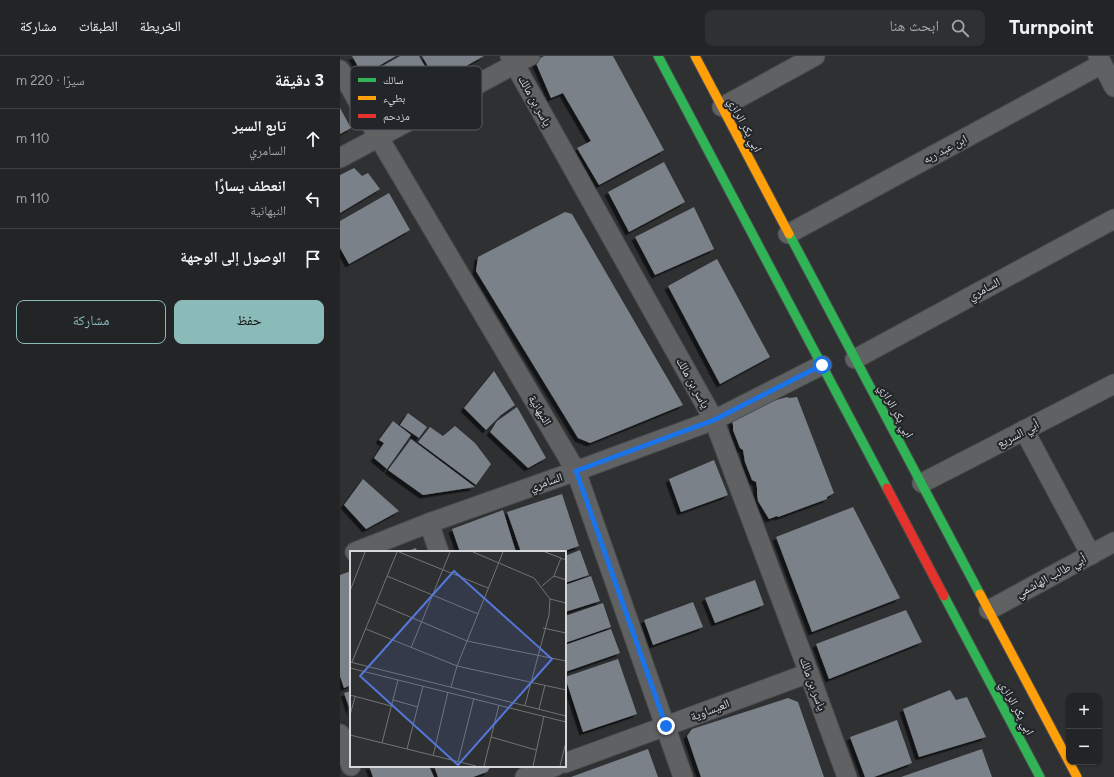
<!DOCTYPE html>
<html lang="ar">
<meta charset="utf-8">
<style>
:root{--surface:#222426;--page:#2e3032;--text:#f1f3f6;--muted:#a2a4a7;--line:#3f4143;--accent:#8bbbb9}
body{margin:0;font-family:Figtree,"Noto Naskh Arabic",sans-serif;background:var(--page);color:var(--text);direction:rtl}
.controls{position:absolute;right:12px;bottom:12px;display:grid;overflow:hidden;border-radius:8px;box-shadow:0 1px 3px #0004}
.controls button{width:36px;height:36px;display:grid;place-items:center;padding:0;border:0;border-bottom:1px solid var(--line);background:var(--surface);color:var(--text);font:20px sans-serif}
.stop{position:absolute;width:12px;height:12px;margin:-9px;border:3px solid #1a73e8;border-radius:50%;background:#fff}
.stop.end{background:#1a73e8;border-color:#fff;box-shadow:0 1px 4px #0008}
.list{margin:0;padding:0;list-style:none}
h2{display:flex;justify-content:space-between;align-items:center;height:52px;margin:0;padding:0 16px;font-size:17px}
h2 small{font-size:13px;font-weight:400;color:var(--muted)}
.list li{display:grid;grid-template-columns:26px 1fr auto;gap:12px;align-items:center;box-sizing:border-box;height:60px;padding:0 16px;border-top:1px solid var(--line)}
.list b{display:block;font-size:15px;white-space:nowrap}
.list p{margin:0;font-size:13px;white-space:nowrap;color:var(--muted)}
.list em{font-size:13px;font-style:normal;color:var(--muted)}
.actions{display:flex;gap:8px;padding:12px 16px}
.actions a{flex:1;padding:9px 0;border:1px solid var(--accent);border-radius:8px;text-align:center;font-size:14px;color:var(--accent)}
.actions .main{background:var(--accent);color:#111}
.icon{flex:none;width:22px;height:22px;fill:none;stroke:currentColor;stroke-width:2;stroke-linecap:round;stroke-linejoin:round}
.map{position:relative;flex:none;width:774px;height:721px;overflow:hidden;direction:ltr}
header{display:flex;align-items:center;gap:24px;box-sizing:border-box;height:56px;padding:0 20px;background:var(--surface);border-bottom:1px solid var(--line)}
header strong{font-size:19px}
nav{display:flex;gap:22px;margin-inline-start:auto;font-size:14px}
.search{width:280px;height:36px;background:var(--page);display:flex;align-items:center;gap:10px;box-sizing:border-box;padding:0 14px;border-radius:8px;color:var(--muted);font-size:15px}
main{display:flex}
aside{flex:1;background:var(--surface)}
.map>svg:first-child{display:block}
</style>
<header>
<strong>Turnpoint</strong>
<div class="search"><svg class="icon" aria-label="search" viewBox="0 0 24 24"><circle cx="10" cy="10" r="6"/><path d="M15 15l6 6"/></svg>ابحث هنا</div>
<nav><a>الخريطة</a><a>الطبقات</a><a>مشاركة</a></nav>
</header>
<main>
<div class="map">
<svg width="774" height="721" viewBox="0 0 774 721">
<defs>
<filter id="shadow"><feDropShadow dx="-3.5" dy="3.5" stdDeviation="0" flood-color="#0009"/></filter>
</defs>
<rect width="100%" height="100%" fill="#2e3032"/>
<g fill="#7a8189" filter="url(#shadow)">
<polygon points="12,0 56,0 23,19"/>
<polygon points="60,0 79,0 93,24 43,53 25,20"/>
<polygon points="82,0 144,0 97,26"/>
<polygon points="204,0 273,0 324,94 259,129 237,92 251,85 223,37 211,42 195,5"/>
<polygon points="0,52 11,72 0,78"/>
<polygon points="324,106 345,146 289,176 268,136"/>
<polygon points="14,112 22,120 28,117 40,133 0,157 0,119"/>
<polygon points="49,137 70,174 9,208 0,192 0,165"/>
<polygon points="354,151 374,193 315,219 295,181"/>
<polygon points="225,156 232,158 343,349 250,387 238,382 136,215 138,201"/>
<polygon points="377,203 430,301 380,328 328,230"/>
<polygon points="154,315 175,349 161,359 146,374 124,352"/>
<polygon points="447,341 449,342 457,341 494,437 487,441 487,443 438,461 437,460 429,463 418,445 417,438 417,432 416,426 412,424 405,406 403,394 400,392 393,374 393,369 392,365 429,346"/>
<polygon points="177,351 206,402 188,412 150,376 157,365"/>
<polygon points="68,357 87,371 79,382 60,369"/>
<polygon points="53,365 71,379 47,413 34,402 44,387 39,384"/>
<polygon points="115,370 135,387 151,408 136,429 78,386 90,371 103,380"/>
<polygon points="71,383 135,431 83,439 48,414"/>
<polygon points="374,404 388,439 341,456 329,423"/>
<polygon points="23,423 59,455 26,473 4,449"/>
<polygon points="222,438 239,490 221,496 181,496 167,456"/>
<polygon points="513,451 560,542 472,576 436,481"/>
<polygon points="163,454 176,496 120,496 112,473"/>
<polygon points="76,492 77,496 65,496"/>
<polygon points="240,494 249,519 225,527 225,500"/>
<polygon points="11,515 11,629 4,632 0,620 0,519"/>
<polygon points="251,520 260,545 225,556 225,529"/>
<polygon points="415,524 424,549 375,567 365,542"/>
<polygon points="353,546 363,571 313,589 304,564"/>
<polygon points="263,547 271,571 225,587 225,560"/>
<polygon points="566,554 582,586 489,623 476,588"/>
<polygon points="271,573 280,597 225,616 225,589"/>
<polygon points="278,603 297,658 243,676 225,621"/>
<polygon points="610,634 616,644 627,641 646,681 579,701 563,653"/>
<polygon points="11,635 11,657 4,637"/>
<polygon points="448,642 458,646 484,721 361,721 347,680 352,673"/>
<polygon points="557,664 572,707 534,721 525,721 510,681"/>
<polygon points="308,693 318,721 231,721"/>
<polygon points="642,693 652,721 561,721"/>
<polygon points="29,710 89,710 94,721 33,721"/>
<polygon points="94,710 151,710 147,716 133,721 98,721"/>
</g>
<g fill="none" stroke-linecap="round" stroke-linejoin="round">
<defs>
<g id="street">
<polyline points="170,0 374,364 469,617 507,721"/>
<polyline points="758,0 774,31"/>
<polyline points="0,14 39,82 236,415 343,721"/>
<polyline points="382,51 475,0"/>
<polyline points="0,102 190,0"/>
<polyline points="448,178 762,8"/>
<polyline points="515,303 774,163"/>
<polyline points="684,374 751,499"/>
<polyline points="582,427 774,328"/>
<polyline points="89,467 99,496"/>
<polyline points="15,496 89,467 236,415 374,364 482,309"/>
<polyline points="649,554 774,486"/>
<polyline points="0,678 11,710"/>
<polyline points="225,707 326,670 469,617"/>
<polyline points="185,721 216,710"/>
</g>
<g id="fast">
<polyline points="318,0 547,432"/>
<polyline points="449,178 640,538"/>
<polyline points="604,540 700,721"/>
</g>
<g id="slow">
<polyline points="355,0 449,178"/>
<polyline points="640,538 737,721"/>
</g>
<polyline id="jam" points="547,432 604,540"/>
</defs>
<use href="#street" stroke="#494b4c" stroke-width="21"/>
<use href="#fast" stroke="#494b4c" stroke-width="11"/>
<use href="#slow" stroke="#494b4c" stroke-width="11"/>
<use href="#jam" stroke="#494b4c" stroke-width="11"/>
<use href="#street" stroke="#5f6163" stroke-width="19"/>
<use href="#fast" stroke="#30b455" stroke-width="9"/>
<use href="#slow" stroke="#ff9f0a" stroke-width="9"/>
<use href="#jam" stroke="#e5322d" stroke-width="9"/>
</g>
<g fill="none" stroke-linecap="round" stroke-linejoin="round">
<polyline stroke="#1a73e8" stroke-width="5" points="326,670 236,415 374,364 482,309"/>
</g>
<g text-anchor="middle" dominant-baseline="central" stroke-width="4" stroke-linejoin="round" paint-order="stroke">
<g font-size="12" fill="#d5d7da" stroke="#22262a">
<text transform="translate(195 45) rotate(61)">ياسر بن مالك</text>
<text transform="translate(405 69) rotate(62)">ابي بكر الرازي</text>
<text transform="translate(605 93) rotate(-28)">ابن عبد ربه</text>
<text transform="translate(644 233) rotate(-28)">السامري</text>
<text transform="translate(353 327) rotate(61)">ياسر بن مالك</text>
<text transform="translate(200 354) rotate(59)">النبهانية</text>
<text transform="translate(556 355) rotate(61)">ابي بكر الرازي</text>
<text transform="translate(678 378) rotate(-27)">أبي السريع</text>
<text transform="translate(206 426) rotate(-19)">السامري</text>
<text transform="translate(711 520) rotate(-28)">أبي طالب الهاشمي</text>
<text transform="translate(473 628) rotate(70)">ياسر بن مالك</text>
<text transform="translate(677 652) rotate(62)">ابي بكر الرازي</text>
<text transform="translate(370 654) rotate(-21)">العيساوية</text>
</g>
</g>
<g transform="translate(10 495)">
<rect width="216" height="216" fill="#2e3032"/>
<path fill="none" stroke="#717375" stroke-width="1" d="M49 1 138 37M123 1 184 27 200 48M195 1 216 9M37 25 128 63M204 25 216 29M192 35 204 25 211 7M0 40 15 1M200 48 216 52M27 52 117 90 216 110M193 77 216 82M16 78 107 115 216 139M61 97 100 1M0 111 216 165M2 111 47 1M0 117 216 171M101 136 107 115 153 1M0 144 41 155M43 149 68 156M175 154 199 64 200 48M189 158 195 134M0 164 5 146M0 184 126 215M141 186 186 199M32 192 48 129M57 198 73 135M83 205 98 141M108 211 124 147M134 215 149 154M183 215 194 165M210 215 216 191"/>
<path fill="#5477d9" fill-opacity="0.15" stroke="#5477d9" stroke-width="2" d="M104 20 202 108 108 214 10 125Z"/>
<rect width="216" height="216" fill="none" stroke="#d5d7da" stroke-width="2"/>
</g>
<rect x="10" y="10" width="132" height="64" rx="6" fill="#22262a" stroke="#585b5f" stroke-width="1"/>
<rect x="18" y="22" width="18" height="4" fill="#30b455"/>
<rect x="18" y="40" width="18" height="4" fill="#ff9f0a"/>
<rect x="18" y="58" width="18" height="4" fill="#e5322d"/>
<g font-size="11" fill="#d5d7da">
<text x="43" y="28">سالك</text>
<text x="43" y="46">بطيء</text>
<text x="43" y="64">مزدحم</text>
</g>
</svg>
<div class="controls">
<button>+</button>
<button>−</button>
</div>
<div class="stop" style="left:482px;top:309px"></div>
<div class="stop end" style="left:326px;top:670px"></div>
</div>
<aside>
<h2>3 دقيقة<small>سيرًا · 220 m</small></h2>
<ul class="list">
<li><svg class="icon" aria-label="ahead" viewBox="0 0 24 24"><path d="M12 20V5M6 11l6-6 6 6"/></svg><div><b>تابع السير</b><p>السامري</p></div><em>110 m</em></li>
<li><svg class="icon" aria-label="left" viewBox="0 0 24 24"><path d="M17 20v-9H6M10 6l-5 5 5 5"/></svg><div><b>انعطف يسارًا</b><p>النبهانية</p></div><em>110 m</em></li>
<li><svg class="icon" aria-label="arrive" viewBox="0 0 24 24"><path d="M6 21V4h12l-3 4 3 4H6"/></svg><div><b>الوصول إلى الوجهة</b></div></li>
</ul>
<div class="actions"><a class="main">حفظ</a><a>مشاركة</a></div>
</aside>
</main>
